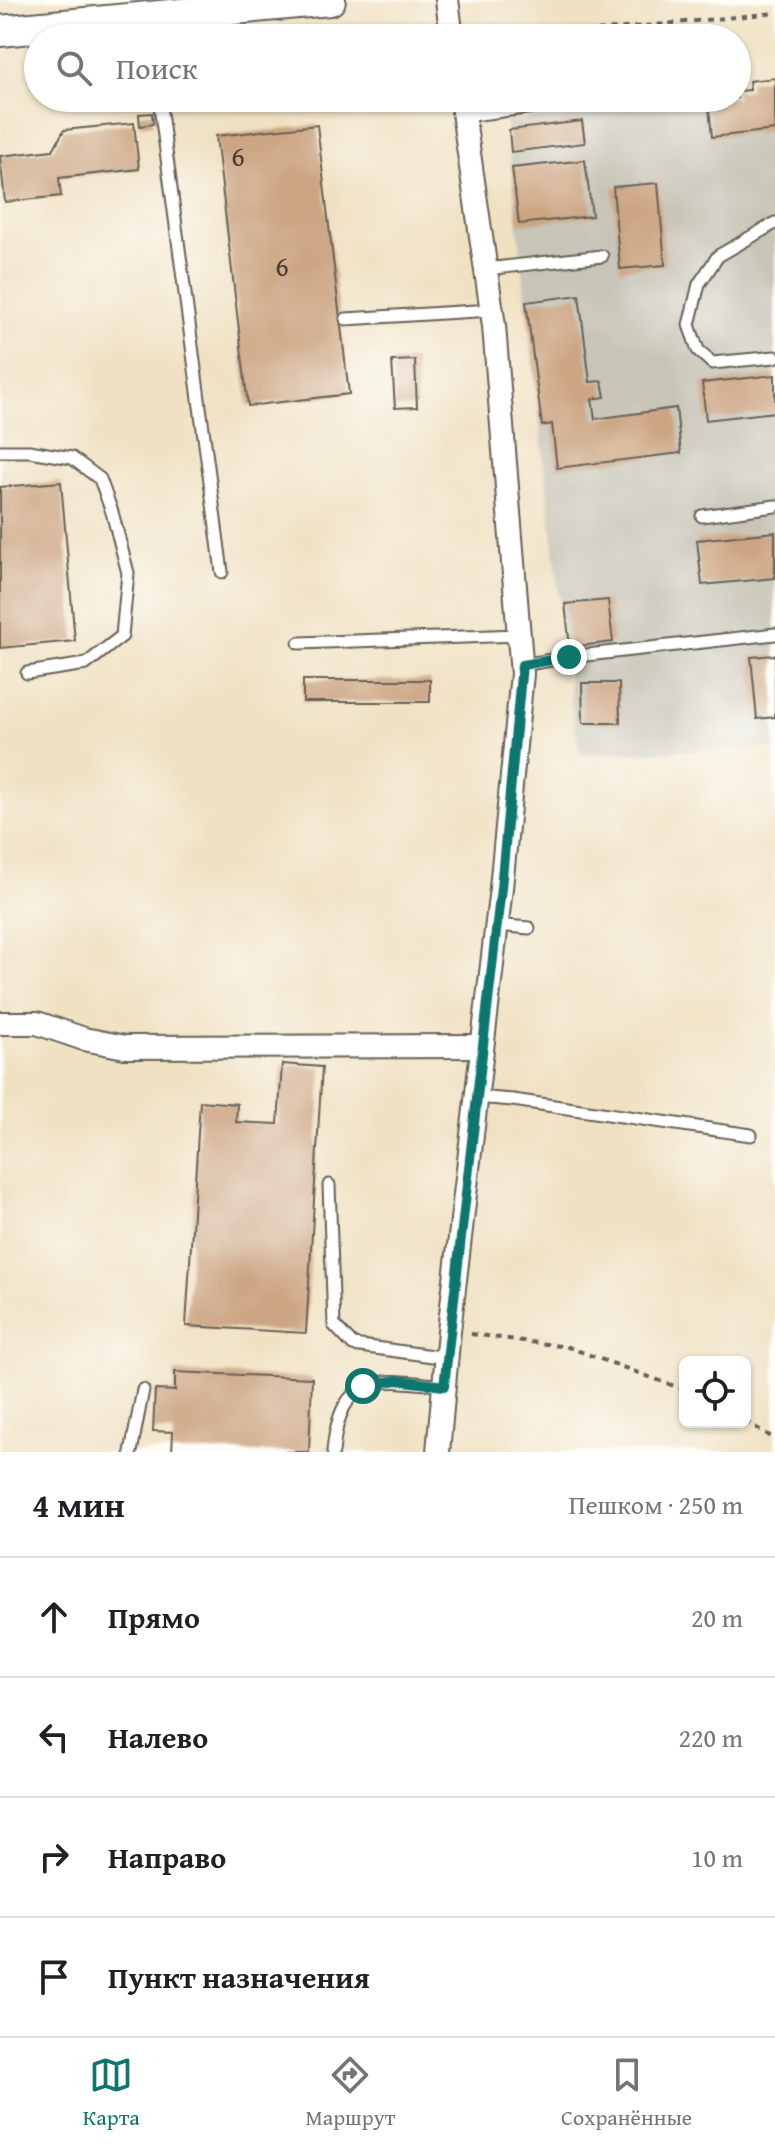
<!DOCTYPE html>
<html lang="ru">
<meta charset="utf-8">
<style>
:root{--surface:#fff;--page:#f2f2f2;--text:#202124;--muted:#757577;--line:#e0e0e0;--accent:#0f766e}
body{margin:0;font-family:"Gentium Book Plus",serif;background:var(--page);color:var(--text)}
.controls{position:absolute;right:24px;bottom:24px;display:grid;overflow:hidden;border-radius:12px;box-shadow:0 2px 6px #0004}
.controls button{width:72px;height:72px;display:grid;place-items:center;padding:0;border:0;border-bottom:2px solid var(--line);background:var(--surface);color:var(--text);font:40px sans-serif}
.stop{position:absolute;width:24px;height:24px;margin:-18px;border:6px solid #0f766e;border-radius:50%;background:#fff}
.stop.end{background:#0f766e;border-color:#fff;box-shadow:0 2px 8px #0008}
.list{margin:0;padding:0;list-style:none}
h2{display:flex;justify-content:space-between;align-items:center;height:104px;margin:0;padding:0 32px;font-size:34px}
h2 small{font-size:26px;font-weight:400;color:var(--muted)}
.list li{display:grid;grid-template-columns:52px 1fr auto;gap:24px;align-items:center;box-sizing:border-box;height:120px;padding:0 32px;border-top:2px solid var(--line)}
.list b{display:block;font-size:30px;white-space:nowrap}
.list em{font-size:26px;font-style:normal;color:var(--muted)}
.icon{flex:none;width:44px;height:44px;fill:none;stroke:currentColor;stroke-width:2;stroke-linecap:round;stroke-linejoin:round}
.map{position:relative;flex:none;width:775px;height:1452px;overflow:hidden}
.search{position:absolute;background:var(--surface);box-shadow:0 2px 6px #0004;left:24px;right:24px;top:24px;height:88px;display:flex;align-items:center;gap:20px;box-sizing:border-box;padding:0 28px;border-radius:44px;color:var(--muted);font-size:30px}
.sheet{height:584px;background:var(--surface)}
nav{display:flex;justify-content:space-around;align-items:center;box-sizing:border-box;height:112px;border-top:2px solid var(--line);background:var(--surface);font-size:22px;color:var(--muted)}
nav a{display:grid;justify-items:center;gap:4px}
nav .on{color:var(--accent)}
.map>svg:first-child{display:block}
</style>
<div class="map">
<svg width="775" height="1452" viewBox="0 0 775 1452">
<rect width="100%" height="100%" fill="#fdfcf7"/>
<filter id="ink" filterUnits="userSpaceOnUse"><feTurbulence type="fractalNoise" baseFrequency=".0125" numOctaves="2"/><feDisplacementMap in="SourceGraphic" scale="16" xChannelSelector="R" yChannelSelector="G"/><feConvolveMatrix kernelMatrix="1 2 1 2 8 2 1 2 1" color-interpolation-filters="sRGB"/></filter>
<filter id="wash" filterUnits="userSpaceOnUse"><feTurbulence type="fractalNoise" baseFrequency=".006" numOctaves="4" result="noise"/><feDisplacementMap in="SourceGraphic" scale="32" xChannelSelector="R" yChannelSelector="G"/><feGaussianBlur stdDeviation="1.8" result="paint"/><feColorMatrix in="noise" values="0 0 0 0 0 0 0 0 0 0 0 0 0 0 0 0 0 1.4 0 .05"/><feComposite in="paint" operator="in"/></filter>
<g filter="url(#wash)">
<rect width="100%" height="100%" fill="#f0e1c2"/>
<polygon fill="#c8c4b8" points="775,90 775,748 581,754 573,718 506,122 709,98 737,98"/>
<g id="blocks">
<g fill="#cca582">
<polygon points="775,78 775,130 712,137 708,98 737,98 737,91 750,90 749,81"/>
<polygon points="152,113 153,124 140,126 139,114"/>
<polygon points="582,121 585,143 511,152 509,130"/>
<polygon points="134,123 139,169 59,178 61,196 5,202 0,156 53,150 64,130"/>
<polygon points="317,125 349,394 248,406 216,136"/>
<polygon points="585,160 592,216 519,224 512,168"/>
<polygon points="658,183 665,265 620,269 613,187"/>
<polygon points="579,295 590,382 602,381 605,397 592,399 595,419 676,408 681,453 557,468 552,424 542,426 526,302"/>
<polygon points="415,360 417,407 395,408 392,361"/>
<polygon points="775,375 775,412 706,420 702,383"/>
<polygon points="61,482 75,641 0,648 0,487"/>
<polygon points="775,532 775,578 702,585 697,540"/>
<polygon points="608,600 613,642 570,647 565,604"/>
<polygon points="775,655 775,717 757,719 751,657"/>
<rect x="303" y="680" width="127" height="22"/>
<polygon points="582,683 619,683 620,723 583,723"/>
<polygon points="282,1064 322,1067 306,1333 186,1326 200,1101 237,1104 236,1122 278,1124"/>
<polygon points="175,1372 312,1378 309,1452 172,1452 173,1432 153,1431 155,1390 175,1391"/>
</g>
</g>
</g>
<g filter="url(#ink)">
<use href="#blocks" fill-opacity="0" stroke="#666156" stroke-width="2"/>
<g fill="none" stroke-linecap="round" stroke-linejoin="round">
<defs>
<g id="lane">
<polyline points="148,18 151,38"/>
<polyline points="159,98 222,572"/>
<polyline points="464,116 541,106"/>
<polyline points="775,223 718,256 699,284 689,325 698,350 712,363 775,357"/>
<polyline points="486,269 602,256"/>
<polyline points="346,319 492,310"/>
<polyline points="0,451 29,451 72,458 100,479 112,512 128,573 122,636 86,664 27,673"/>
<polyline points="702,516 775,506"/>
<polyline points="299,643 519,635"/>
<polyline points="522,665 569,657 775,634"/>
<polyline points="497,925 529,928"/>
<polyline points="476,1097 513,1100 751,1135"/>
<polyline points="329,1185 334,1325 353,1345 447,1358"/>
<polyline points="131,1452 143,1390"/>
<path d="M333 1452C340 1372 379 1378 444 1386"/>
</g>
<g id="street">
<polyline points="447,0 452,38"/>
<polyline points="0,1023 37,1023 84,1039 125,1047 482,1046"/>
<polyline points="438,1452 449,1331 501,888 522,674 494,326 461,98"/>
</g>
<polyline id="secondary" points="0,31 330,0"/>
</defs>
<use href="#lane" stroke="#666156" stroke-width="15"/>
<use href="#street" stroke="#666156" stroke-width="26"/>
<use href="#secondary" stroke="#666156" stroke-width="34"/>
<g stroke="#666156" stroke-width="4" stroke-dasharray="6 6" stroke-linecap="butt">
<polyline points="526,38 775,13"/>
<polyline points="471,1334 568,1347 685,1390"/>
<polyline points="745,1421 775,1439"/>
</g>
<use href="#lane" stroke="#fff" stroke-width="11"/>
<use href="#street" stroke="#fff" stroke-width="22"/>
<use href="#secondary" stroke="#fff" stroke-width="30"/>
</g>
</g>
<g fill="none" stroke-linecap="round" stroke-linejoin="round" filter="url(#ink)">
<polyline stroke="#0f766e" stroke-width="10" points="363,1386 397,1380 444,1386 501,888 522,665 569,657"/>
</g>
<g text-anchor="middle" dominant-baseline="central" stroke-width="6" stroke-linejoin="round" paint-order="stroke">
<g font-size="28" fill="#483e36">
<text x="238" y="155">6</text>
<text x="282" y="265">6</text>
</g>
</g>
</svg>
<div class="controls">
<button><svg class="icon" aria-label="locate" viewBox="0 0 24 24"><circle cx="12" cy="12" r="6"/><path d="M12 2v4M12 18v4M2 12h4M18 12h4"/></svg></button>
</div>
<div class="stop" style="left:363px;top:1386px"></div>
<div class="stop end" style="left:569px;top:657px"></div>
<div class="search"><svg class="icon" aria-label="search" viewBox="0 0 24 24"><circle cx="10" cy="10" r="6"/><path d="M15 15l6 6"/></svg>Поиск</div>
</div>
<section class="sheet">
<h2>4 мин<small>Пешком · 250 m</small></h2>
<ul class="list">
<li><svg class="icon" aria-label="ahead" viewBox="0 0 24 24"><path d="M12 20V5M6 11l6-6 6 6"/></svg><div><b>Прямо</b></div><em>20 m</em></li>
<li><svg class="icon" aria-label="left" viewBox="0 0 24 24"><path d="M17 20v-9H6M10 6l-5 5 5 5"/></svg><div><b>Налево</b></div><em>220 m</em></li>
<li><svg class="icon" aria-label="right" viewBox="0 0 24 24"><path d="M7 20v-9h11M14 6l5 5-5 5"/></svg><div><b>Направо</b></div><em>10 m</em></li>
<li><svg class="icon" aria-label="arrive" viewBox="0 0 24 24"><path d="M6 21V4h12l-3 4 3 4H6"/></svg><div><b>Пункт назначения</b></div></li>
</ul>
</section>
<nav>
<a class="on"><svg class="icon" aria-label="map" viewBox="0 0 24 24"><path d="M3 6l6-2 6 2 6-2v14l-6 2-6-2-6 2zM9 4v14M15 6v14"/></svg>Карта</a>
<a><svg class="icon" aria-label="directions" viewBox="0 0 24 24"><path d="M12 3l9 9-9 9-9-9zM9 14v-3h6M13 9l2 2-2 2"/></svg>Маршрут</a>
<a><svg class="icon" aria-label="saved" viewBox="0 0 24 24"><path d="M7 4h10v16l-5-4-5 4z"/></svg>Сохранённые</a>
</nav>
